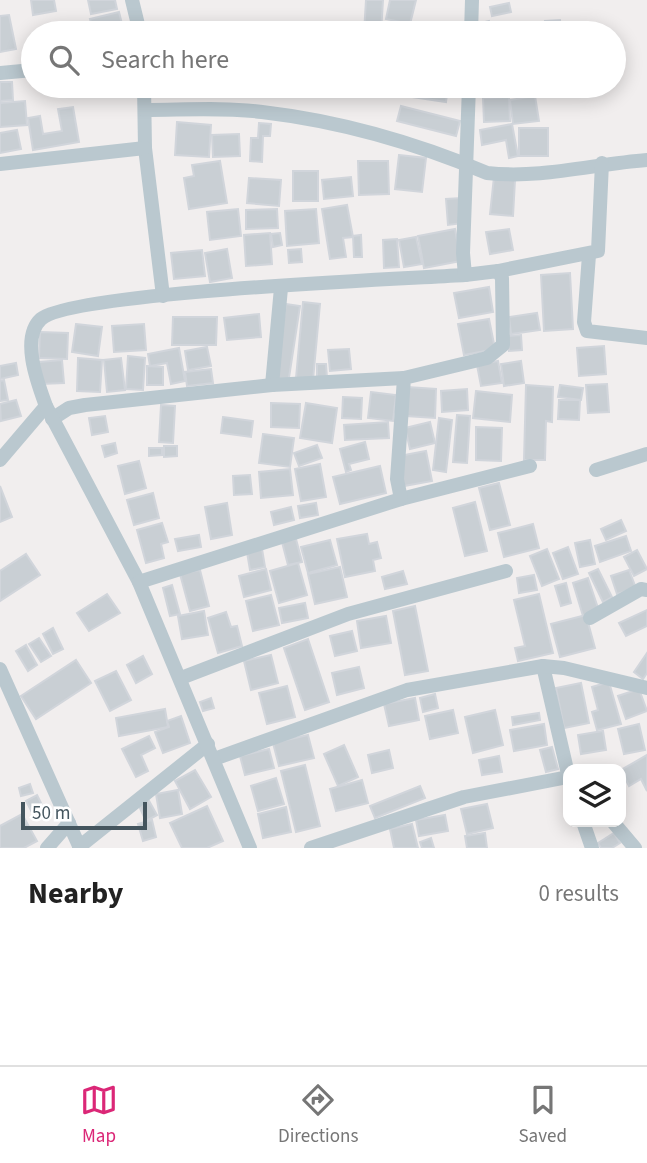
<!DOCTYPE html>
<style>
:root{--surface:#fff;--page:#f6f6f6;--text:#222;--muted:#767676;--line:#e0e0e0;--accent:#db2777}
body{margin:0;font-family:"Source Sans 3",sans-serif;background:var(--page);color:var(--text)}
.controls{position:absolute;right:21px;bottom:21px;display:grid;overflow:hidden;border-radius:14px;box-shadow:0 4px 18px #0003}
.controls button{width:63px;height:63px;display:grid;place-items:center;padding:0;border:0;border-bottom:2px solid var(--line);background:var(--surface);color:var(--text);font:35px sans-serif}
.scale{position:absolute;left:21px;bottom:18px;width:126px;box-sizing:border-box;padding-left:7px;border:4px solid #44555e;border-top:0;font-size:19px;line-height:24px;white-space:nowrap;color:#44555e;-webkit-text-stroke:5px #fff;paint-order:stroke}
.list{margin:0;padding:0;list-style:none}
h2{display:flex;justify-content:space-between;align-items:center;height:91px;margin:0;padding:0 28px;font-size:30px}
h2 small{font-size:23px;font-weight:400;color:var(--muted)}
.icon{flex:none;width:38px;height:38px;fill:none;stroke:currentColor;stroke-width:2;stroke-linecap:round;stroke-linejoin:round}
.map{position:relative;flex:none;width:647px;height:848px;overflow:hidden}
.search{position:absolute;background:var(--surface);box-shadow:0 4px 18px #0003;left:21px;right:21px;top:21px;height:77px;display:flex;align-items:center;gap:18px;box-sizing:border-box;padding:0 24px;border-radius:38px;color:var(--muted);font-size:26px}
.sheet{height:217px;background:var(--surface)}
nav{display:flex;justify-content:space-around;align-items:center;box-sizing:border-box;height:98px;border-top:2px solid var(--line);background:var(--surface);font-size:19px;color:var(--muted)}
nav a{display:grid;justify-items:center;gap:4px}
nav .on{color:var(--accent)}
.map>svg:first-child{display:block}
</style>
<div class="map">
<svg width="647" height="848" viewBox="0 0 647 848">
<rect width="100%" height="100%" fill="#f1eeee"/>
<g fill="#c9cfd4" stroke="#d1d5db" stroke-width="2">
<polygon points="31,0 54,0 56,11 33,15"/>
<polygon points="88,0 115,0 117,9 91,14"/>
<polygon points="366,0 383,0 381,33 364,33"/>
<polygon points="390,0 416,0 410,24 386,19"/>
<polygon points="509,3 511,12 492,16 490,7"/>
<polygon points="119,12 123,28 94,33 90,19"/>
<polygon points="9,15 16,49 0,52 0,16"/>
<polygon points="560,20 561,33 546,33 545,21"/>
<polygon points="489,21 492,33 483,33 481,23"/>
<polygon points="169,25 208,27 207,33 169,33"/>
<polygon points="88,26 89,33 60,33 59,31"/>
<polygon points="0,82 12,82 13,100 0,101"/>
<polygon points="386,86 448,86 446,102 385,93"/>
<polygon points="506,86 550,86 550,94 506,92"/>
<polygon points="535,96 539,121 513,124 510,100"/>
<polygon points="509,97 510,121 484,122 483,98"/>
<polygon points="25,101 27,125 0,127 0,103"/>
<polygon points="401,106 460,121 456,136 397,121"/>
<polygon points="73,107 79,142 33,150 28,118 40,116 43,134 62,131 58,109"/>
<polygon points="177,122 211,125 209,157 175,155"/>
<polygon points="259,123 271,124 270,136 263,136 262,162 250,161 251,138 258,138"/>
<polygon points="512,124 518,156 509,158 506,140 482,145 480,130"/>
<rect x="519" y="128" width="29" height="28"/>
<polygon points="17,130 21,149 0,153 0,133"/>
<polygon points="239,134 240,156 213,157 212,135"/>
<polygon points="399,155 426,158 422,192 395,189"/>
<polygon points="220,161 227,203 189,209 184,178 194,176 192,165"/>
<polygon points="358,161 388,161 389,194 359,195"/>
<rect x="293" y="171" width="25" height="30"/>
<polygon points="351,177 353,196 324,199 322,180"/>
<polygon points="494,177 515,180 513,216 490,214"/>
<polygon points="249,178 281,180 279,206 247,203"/>
<polygon points="462,198 464,223 448,225 446,199"/>
<polygon points="347,205 353,237 343,238 346,257 330,259 322,209"/>
<polygon points="238,209 241,236 210,240 207,212"/>
<polygon points="277,209 278,228 246,229 246,210"/>
<polygon points="316,209 319,243 287,246 285,211"/>
<polygon points="455,229 461,261 424,268 418,236"/>
<polygon points="509,229 513,250 490,254 486,232"/>
<polygon points="270,233 272,264 246,266 244,235"/>
<polygon points="280,233 282,245 273,247 271,234"/>
<polygon points="361,235 362,257 354,257 353,236"/>
<polygon points="416,237 422,264 404,267 399,240"/>
<polygon points="397,239 399,267 384,268 383,240"/>
<polygon points="227,249 232,278 210,282 205,253"/>
<polygon points="301,249 302,262 289,263 288,250"/>
<polygon points="202,250 205,276 174,279 171,253"/>
<polygon points="570,273 573,329 544,331 541,275"/>
<polygon points="489,287 493,312 459,318 454,293"/>
<polygon points="303,302 320,304 313,380 296,378"/>
<polygon points="286,304 300,306 288,384 274,382"/>
<polygon points="537,313 540,330 511,334 509,317"/>
<polygon points="259,314 261,337 227,340 224,318"/>
<polygon points="173,317 217,317 216,345 172,345"/>
<polygon points="489,319 495,349 464,355 458,324"/>
<polygon points="76,324 102,327 98,356 72,352"/>
<polygon points="144,324 146,350 114,352 112,326"/>
<polygon points="40,332 68,333 67,359 39,358"/>
<polygon points="521,335 522,350 509,351 508,336"/>
<polygon points="604,346 606,374 579,376 577,348"/>
<polygon points="207,347 211,366 188,370 185,351"/>
<polygon points="179,348 185,381 171,384 167,363 150,366 148,354"/>
<polygon points="349,349 351,369 330,371 328,350"/>
<polygon points="128,356 145,358 143,390 126,389"/>
<polygon points="78,358 102,360 100,392 77,391"/>
<polygon points="121,358 125,390 107,392 104,360"/>
<polygon points="62,360 64,383 41,384 39,362"/>
<polygon points="498,361 502,383 481,386 477,365"/>
<polygon points="521,361 524,383 504,386 501,364"/>
<polygon points="16,363 18,375 0,379 0,366"/>
<polygon points="317,364 326,364 327,378 317,378"/>
<polygon points="147,366 163,367 163,385 147,385"/>
<polygon points="211,369 213,383 187,386 185,372"/>
<polygon points="4,380 8,400 0,401 0,381"/>
<polygon points="607,384 609,412 588,413 586,385"/>
<polygon points="526,385 553,387 552,422 546,421 545,460 524,460"/>
<polygon points="560,385 583,388 581,400 558,397"/>
<polygon points="407,387 436,389 435,418 406,416"/>
<polygon points="467,389 468,410 442,412 441,391"/>
<polygon points="476,391 512,395 510,422 473,418"/>
<polygon points="371,392 396,395 393,421 368,418"/>
<polygon points="343,397 362,398 361,419 342,418"/>
<polygon points="16,400 21,416 1,421 0,404"/>
<polygon points="559,400 580,400 579,420 558,419"/>
<polygon points="271,403 300,404 299,428 271,427"/>
<polygon points="306,403 337,408 332,443 300,438"/>
<polygon points="161,405 175,406 173,443 159,442"/>
<polygon points="457,415 470,416 467,463 453,462"/>
<polygon points="105,416 108,432 92,435 89,418"/>
<polygon points="223,417 253,421 251,437 221,433"/>
<polygon points="439,418 452,420 446,472 433,470"/>
<polygon points="388,422 389,438 345,440 344,425"/>
<polygon points="430,422 435,443 410,449 405,428"/>
<polygon points="476,427 502,428 501,461 476,460"/>
<polygon points="263,434 294,438 290,467 259,463"/>
<polygon points="365,442 369,459 349,464 351,470 346,472 340,449"/>
<polygon points="115,443 117,453 105,457 102,446"/>
<polygon points="317,445 322,458 299,466 294,453"/>
<polygon points="164,446 177,446 177,456 164,457"/>
<polygon points="149,448 162,448 162,455 149,456"/>
<polygon points="426,451 432,481 404,486 399,456"/>
<polygon points="139,461 146,488 125,494 118,466"/>
<polygon points="320,464 326,497 301,501 295,469"/>
<polygon points="380,466 386,493 340,504 333,477"/>
<polygon points="290,469 293,495 261,498 259,472"/>
<polygon points="250,475 252,494 234,495 233,476"/>
<polygon points="499,483 510,525 490,530 479,488"/>
<polygon points="0,486 12,517 0,522"/>
<polygon points="153,493 159,518 134,525 127,500"/>
<polygon points="475,502 487,551 465,556 453,508"/>
<polygon points="227,503 232,535 211,539 205,507"/>
<polygon points="316,503 318,515 300,518 298,506"/>
<polygon points="291,507 294,520 274,525 271,512"/>
<polygon points="621,520 626,531 606,540 601,529"/>
<polygon points="162,523 168,542 161,544 164,558 146,563 137,530"/>
<polygon points="533,524 539,548 504,557 498,533"/>
<polygon points="367,534 369,544 377,542 381,558 373,560 375,571 345,577 337,539"/>
<polygon points="199,535 201,547 178,551 175,539"/>
<polygon points="626,536 631,551 600,562 595,546"/>
<polygon points="296,539 302,562 288,565 282,542"/>
<polygon points="330,540 337,565 308,573 301,547"/>
<polygon points="590,540 595,564 580,567 575,543"/>
<polygon points="568,547 578,574 563,579 553,553"/>
<polygon points="262,549 265,567 250,570 247,552"/>
<polygon points="547,549 559,579 542,586 530,556"/>
<polygon points="637,550 647,569 634,576 624,557"/>
<polygon points="26,554 40,575 0,601 0,571"/>
<polygon points="298,563 307,595 279,603 270,571"/>
<polygon points="340,567 347,597 315,604 308,574"/>
<polygon points="266,569 271,590 244,597 239,576"/>
<polygon points="598,569 612,597 603,602 589,573"/>
<polygon points="200,570 209,606 190,611 180,574"/>
<polygon points="629,570 636,588 617,594 611,576"/>
<polygon points="403,571 407,584 385,589 382,577"/>
<polygon points="534,575 537,590 519,593 517,578"/>
<polygon points="588,578 599,611 583,616 573,583"/>
<polygon points="566,583 571,603 561,606 555,586"/>
<polygon points="172,585 180,614 170,616 163,588"/>
<polygon points="107,594 120,613 89,631 77,613"/>
<polygon points="539,594 553,653 518,661 515,648 525,646 514,600"/>
<polygon points="271,595 279,625 253,631 246,601"/>
<polygon points="305,603 308,618 282,623 279,608"/>
<polygon points="415,606 428,671 405,675 393,611"/>
<polygon points="647,610 647,626 626,636 619,623"/>
<polygon points="204,611 208,635 182,639 178,616"/>
<polygon points="226,612 231,627 237,626 242,646 218,653 208,618"/>
<polygon points="586,615 595,648 560,657 551,624"/>
<polygon points="386,616 391,643 361,648 357,621"/>
<polygon points="53,628 63,649 53,654 43,634"/>
<polygon points="352,631 357,651 335,656 330,636"/>
<polygon points="39,638 51,656 41,662 29,644"/>
<polygon points="308,639 329,702 305,710 284,648"/>
<polygon points="26,645 37,665 28,671 16,651"/>
<polygon points="647,653 647,673 643,679 634,672"/>
<polygon points="271,655 278,683 251,690 244,661"/>
<polygon points="143,656 152,674 136,683 127,665"/>
<polygon points="76,660 91,683 36,719 21,696"/>
<polygon points="359,667 364,688 337,695 332,673"/>
<polygon points="116,671 131,700 110,711 95,681"/>
<polygon points="609,682 621,724 597,730 592,712 598,710 592,687"/>
<polygon points="581,683 589,723 564,728 556,688"/>
<polygon points="287,686 295,717 267,724 259,693"/>
<polygon points="639,689 647,711 626,719 618,696"/>
<polygon points="435,694 438,708 423,712 420,698"/>
<polygon points="211,698 214,708 203,711 200,702"/>
<polygon points="415,698 419,720 389,726 384,704"/>
<polygon points="165,709 168,727 119,736 116,718"/>
<polygon points="453,710 458,733 430,739 425,716"/>
<polygon points="495,710 503,745 473,753 465,717"/>
<polygon points="539,713 540,720 513,725 512,717"/>
<polygon points="181,716 190,743 163,753 155,732 169,727 167,721"/>
<polygon points="544,724 547,745 514,751 510,730"/>
<polygon points="639,724 645,750 624,754 618,729"/>
<polygon points="603,731 606,750 581,754 578,735"/>
<polygon points="308,735 314,758 279,766 273,743"/>
<polygon points="149,736 155,748 141,755 148,771 136,777 122,749"/>
<polygon points="344,745 358,777 338,786 324,754"/>
<polygon points="552,747 558,769 546,772 540,750"/>
<polygon points="269,749 274,768 245,775 240,756"/>
<polygon points="389,750 393,768 372,773 368,755"/>
<polygon points="647,755 647,791 641,779 629,786 621,770"/>
<polygon points="499,756 502,772 482,775 479,760"/>
<polygon points="305,765 320,826 296,832 281,771"/>
<polygon points="195,770 211,797 190,809 175,781"/>
<polygon points="276,778 284,804 258,811 251,786"/>
<polygon points="362,780 368,803 336,811 330,789"/>
<polygon points="30,784 33,793 21,796 19,788"/>
<polygon points="420,786 425,798 375,818 370,806"/>
<polygon points="178,790 182,814 160,818 156,794"/>
<polygon points="37,795 46,813 35,818 26,801"/>
<polygon points="148,799 157,815 146,821 138,804"/>
<polygon points="487,804 493,828 467,834 461,809"/>
<polygon points="207,806 223,841 207,848 182,848 170,823"/>
<polygon points="286,807 291,832 263,838 258,814"/>
<polygon points="22,814 37,841 24,848 0,848 0,826"/>
<polygon points="445,815 448,831 419,836 416,820"/>
<polygon points="152,820 156,837 143,841 138,824"/>
<polygon points="412,824 418,848 394,848 390,829"/>
<polygon points="485,833 487,848 467,848 465,836"/>
<polygon points="614,833 620,843 612,848 601,848 598,843"/>
<polygon points="431,838 434,848 422,848 420,842"/>
</g>
<g fill="none" stroke-linecap="round" stroke-linejoin="round">
<g stroke="#bac8cf" stroke-width="14">
<polyline points="132,0 140,33"/>
<polyline points="471,33 472,0"/>
<polyline points="0,73 33,70"/>
<polyline points="144,86 145,148 163,296"/>
<path d="M145 110C183 110 224 107 262 112 339 121 416 143 487 173 541 179 594 164 647 160"/>
<polyline points="0,164 145,148"/>
<polyline points="589,255 584,322 587,331 647,338"/>
<polyline points="498,271 598,251 602,163"/>
<polyline points="272,385 281,288"/>
<polyline points="52,419 69,408 85,405 272,385 404,378"/>
<polyline points="0,460 46,406"/>
<polyline points="596,470 647,454"/>
<polyline points="401,499 530,466"/>
<path d="M139 582 46 406C38 384 20 338 41 319 72 292 402 279 465 275"/>
<polyline points="590,618 641,589 647,590"/>
<polyline points="543,666 568,774"/>
<polyline points="0,669 80,848"/>
<polyline points="181,678 348,614 506,571"/>
<polyline points="214,759 407,690 543,666 564,668 647,688"/>
<polyline points="583,822 592,848"/>
<polyline points="613,822 635,848"/>
<polyline points="79,847 208,744"/>
<polyline points="47,848 69,823"/>
<polyline points="250,848 139,582 401,499 397,479 404,378 487,358 503,345 502,278 498,271 465,275 463,253 469,86"/>
<polyline points="311,848 464,797 568,777"/>
</g>
</g>
</svg>
<div class="controls">
<button><svg class="icon" aria-label="layers" viewBox="0 0 24 24"><path d="M12 4l9 5-9 5-9-5zM3 14l9 5 9-5"/></svg></button>
</div>
<div class="scale">50 m</div>
<div class="search"><svg class="icon" aria-label="search" viewBox="0 0 24 24"><circle cx="10" cy="10" r="6"/><path d="M15 15l6 6"/></svg>Search here</div>
</div>
<section class="sheet">
<h2>Nearby<small>0 results</small></h2>
<ul class="list">
</ul>
</section>
<nav>
<a class="on"><svg class="icon" aria-label="map" viewBox="0 0 24 24"><path d="M3 6l6-2 6 2 6-2v14l-6 2-6-2-6 2zM9 4v14M15 6v14"/></svg>Map</a>
<a><svg class="icon" aria-label="directions" viewBox="0 0 24 24"><path d="M12 3l9 9-9 9-9-9zM9 14v-3h6M13 9l2 2-2 2"/></svg>Directions</a>
<a><svg class="icon" aria-label="saved" viewBox="0 0 24 24"><path d="M7 4h10v16l-5-4-5 4z"/></svg>Saved</a>
</nav>
